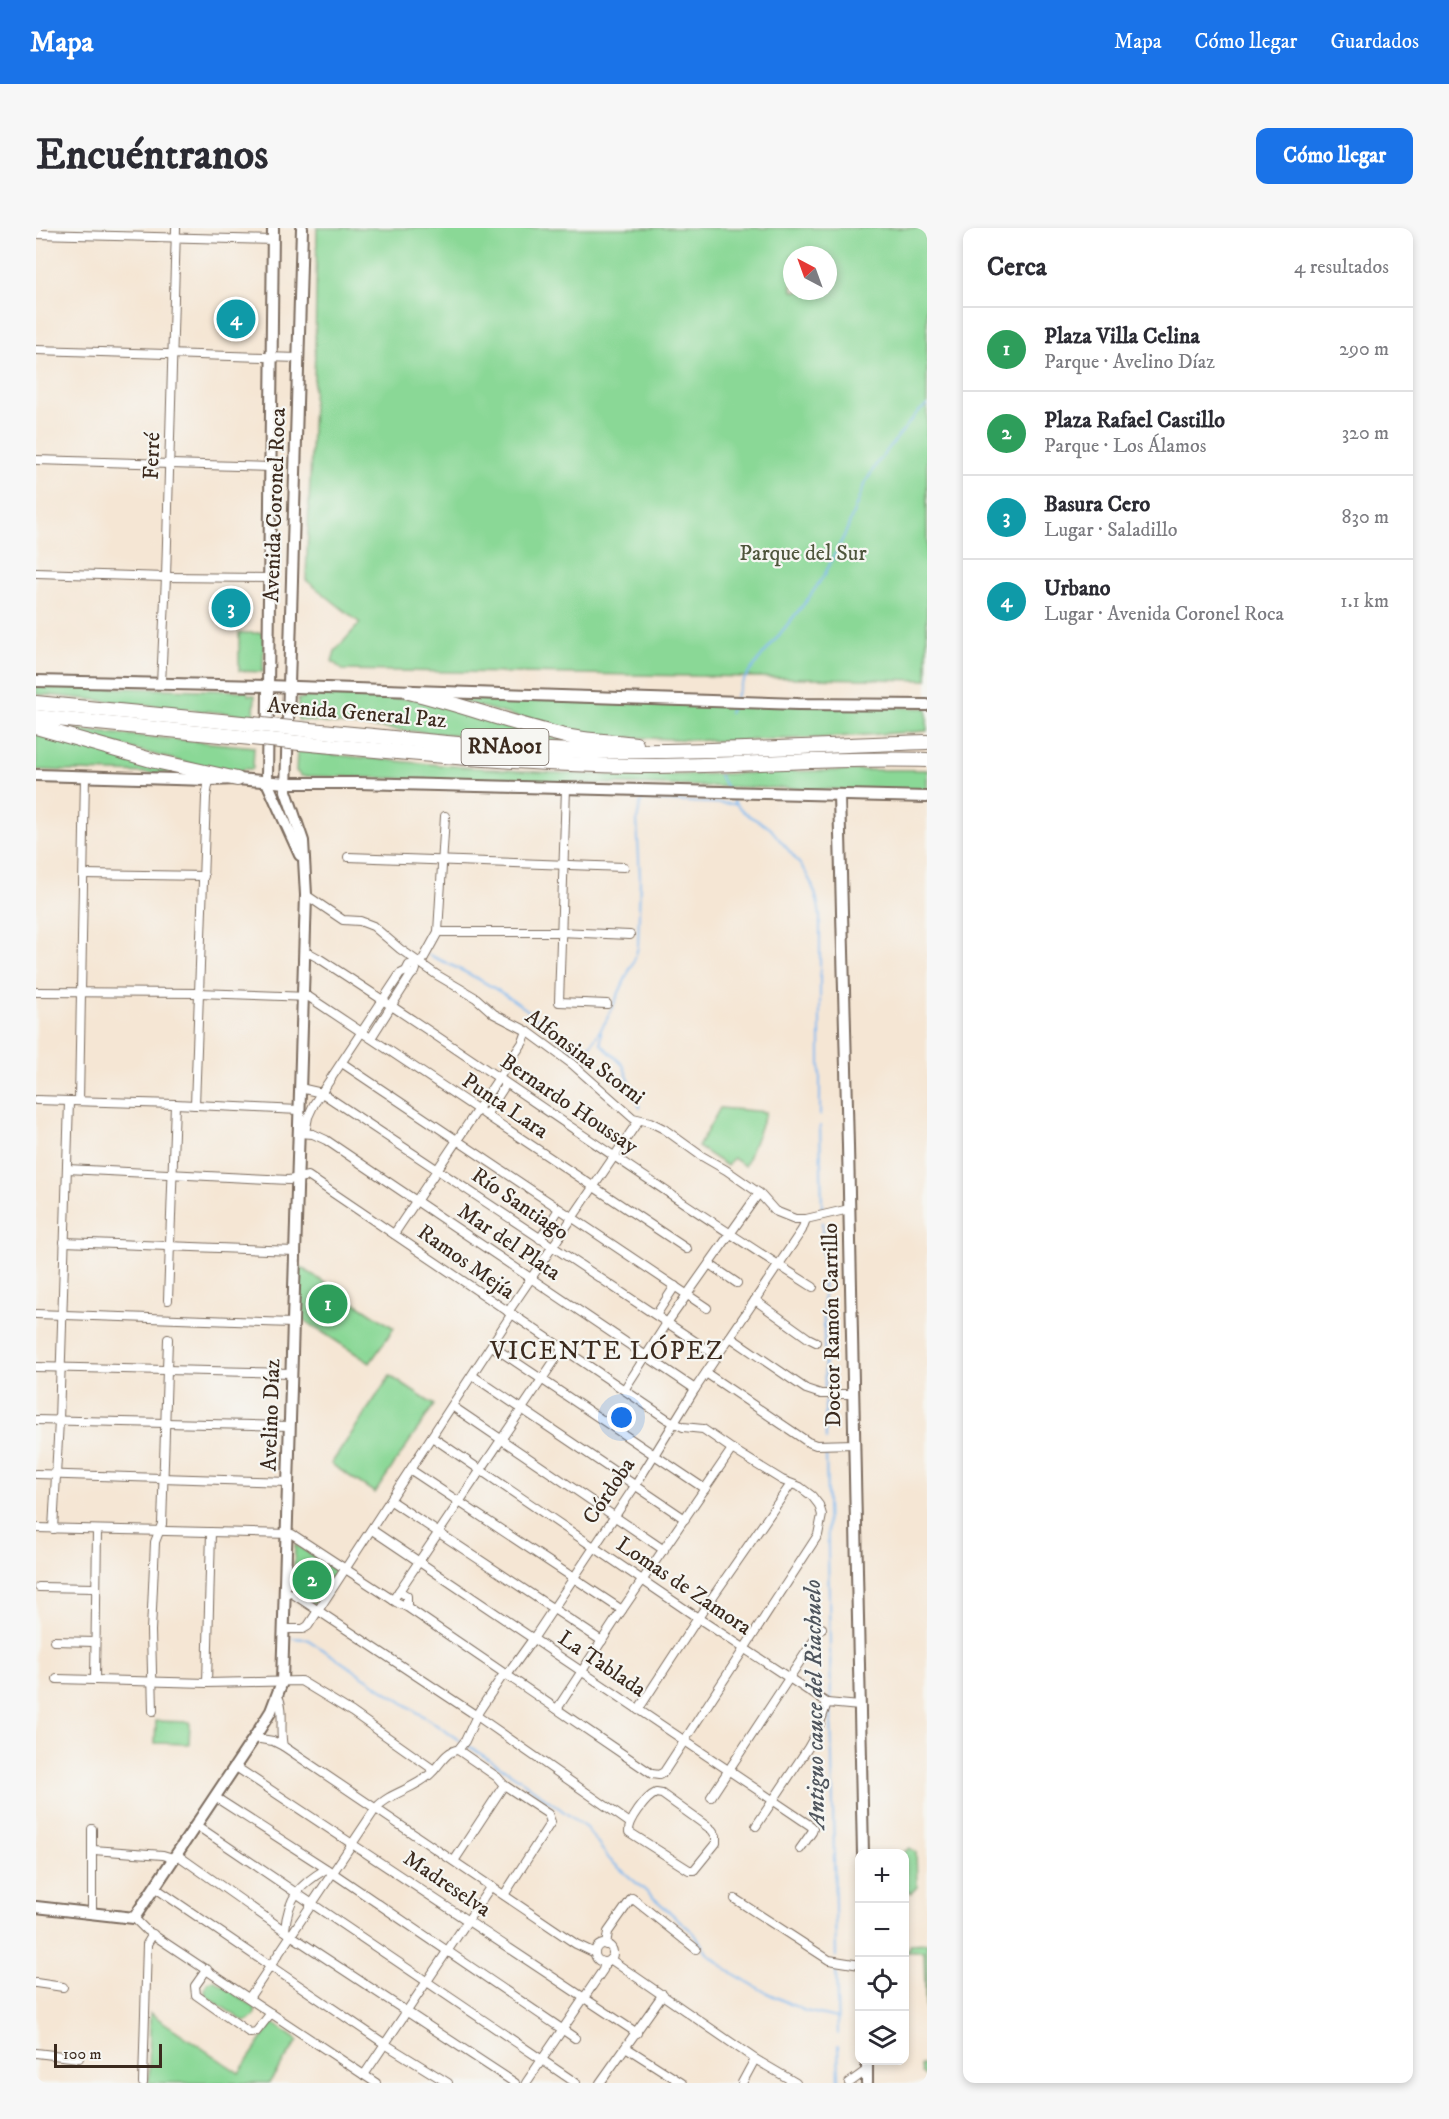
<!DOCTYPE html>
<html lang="es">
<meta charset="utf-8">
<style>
:root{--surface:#fff;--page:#f7f7f7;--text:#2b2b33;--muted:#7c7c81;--line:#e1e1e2;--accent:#1a73e8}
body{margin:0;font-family:"IM FELL DW Pica",serif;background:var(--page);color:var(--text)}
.controls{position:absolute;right:18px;bottom:18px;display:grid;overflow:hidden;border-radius:12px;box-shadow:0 3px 9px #0003}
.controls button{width:54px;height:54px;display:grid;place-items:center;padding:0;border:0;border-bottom:2px solid var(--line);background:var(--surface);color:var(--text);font:30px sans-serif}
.compass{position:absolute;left:747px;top:18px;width:54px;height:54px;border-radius:50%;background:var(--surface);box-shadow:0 3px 9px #0003;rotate:319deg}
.scale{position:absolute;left:18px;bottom:15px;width:108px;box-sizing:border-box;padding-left:6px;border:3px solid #3b2a1e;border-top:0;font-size:16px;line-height:21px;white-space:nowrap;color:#3b2a1e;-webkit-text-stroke:4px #f6f6f2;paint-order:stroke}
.you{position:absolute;left:586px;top:1190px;width:21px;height:21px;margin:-15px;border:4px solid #fff;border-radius:50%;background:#1a73e8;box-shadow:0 0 0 9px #1a73e833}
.badge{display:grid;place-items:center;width:39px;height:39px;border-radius:50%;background:var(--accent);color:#fff;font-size:20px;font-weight:700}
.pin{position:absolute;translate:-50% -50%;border:3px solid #fff;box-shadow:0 2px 6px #0006}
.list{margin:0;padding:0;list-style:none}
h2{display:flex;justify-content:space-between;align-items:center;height:78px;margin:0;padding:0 24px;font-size:26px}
h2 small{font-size:20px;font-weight:400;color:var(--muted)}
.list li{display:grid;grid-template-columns:39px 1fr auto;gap:18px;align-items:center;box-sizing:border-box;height:84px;padding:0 24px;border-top:2px solid var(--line)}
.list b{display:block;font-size:22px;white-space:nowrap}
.list p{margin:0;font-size:20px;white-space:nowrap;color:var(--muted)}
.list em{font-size:20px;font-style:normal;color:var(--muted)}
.icon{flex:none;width:33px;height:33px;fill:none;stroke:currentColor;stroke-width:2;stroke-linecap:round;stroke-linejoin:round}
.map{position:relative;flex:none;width:891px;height:1855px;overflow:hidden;border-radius:12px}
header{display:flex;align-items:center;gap:36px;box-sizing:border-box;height:84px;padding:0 30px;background:var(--accent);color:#fff}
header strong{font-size:28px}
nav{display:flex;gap:33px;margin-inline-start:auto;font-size:21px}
.intro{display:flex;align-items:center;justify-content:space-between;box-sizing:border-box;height:144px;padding:0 36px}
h1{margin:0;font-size:42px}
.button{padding:15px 27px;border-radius:12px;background:var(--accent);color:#fff;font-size:21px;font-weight:700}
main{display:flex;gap:36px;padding:0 36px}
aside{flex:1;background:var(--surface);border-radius:12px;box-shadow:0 3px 9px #0003}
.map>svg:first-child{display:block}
</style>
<header>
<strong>Mapa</strong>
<nav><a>Mapa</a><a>Cómo llegar</a><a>Guardados</a></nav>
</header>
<div class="intro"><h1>Encuéntranos</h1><a class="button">Cómo llegar</a></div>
<main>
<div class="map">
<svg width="891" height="1855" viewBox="0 0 891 1855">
<rect width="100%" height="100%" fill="#f6f6f2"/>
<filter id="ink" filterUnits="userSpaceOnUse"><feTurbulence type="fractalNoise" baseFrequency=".0167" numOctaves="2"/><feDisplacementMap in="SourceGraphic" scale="12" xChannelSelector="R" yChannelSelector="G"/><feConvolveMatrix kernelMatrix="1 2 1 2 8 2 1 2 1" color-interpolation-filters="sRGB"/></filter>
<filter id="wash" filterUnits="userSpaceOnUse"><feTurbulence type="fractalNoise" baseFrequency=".008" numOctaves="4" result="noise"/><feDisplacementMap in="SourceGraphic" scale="24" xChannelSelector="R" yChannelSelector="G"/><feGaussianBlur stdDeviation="1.35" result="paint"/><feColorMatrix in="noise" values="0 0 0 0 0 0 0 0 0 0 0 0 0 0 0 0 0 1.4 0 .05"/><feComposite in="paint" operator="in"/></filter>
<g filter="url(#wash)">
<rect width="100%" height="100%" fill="#f5e6d4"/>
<g fill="#8ad896" stroke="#62815a" stroke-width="1.5" fill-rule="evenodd">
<path d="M281 0H891V452L306 442 296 433 299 423 324 395 270 352 279 124ZM756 27H792V63H756Z"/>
<polygon points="203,405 228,405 227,444 203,443"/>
<polygon points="0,458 211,463 212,467 219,467 218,488 0,466"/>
<polygon points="269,467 383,471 534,514 395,505 262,492 262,471 268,471"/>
<polygon points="407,468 891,480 891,503 785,510 686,513 585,509 524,501"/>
<polygon points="31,501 218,519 217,540 216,541 206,541 205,545 182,543 31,504"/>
<polygon points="0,503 154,546 0,542"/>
<path d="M261 523C368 534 475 545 582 547 685 548 788 540 891 542V564L265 548 260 543Z"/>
<polygon points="684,880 730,884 709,938 697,930 691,938 662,919"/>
<polygon points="263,1038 358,1100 334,1135 263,1089"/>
<polygon points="354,1148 398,1177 339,1265 295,1236"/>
<polygon points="259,1316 299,1343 278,1376 257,1360"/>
<polygon points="120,1493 154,1494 153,1516 119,1515"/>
<polygon points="874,1620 880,1624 881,1659 875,1665 871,1663 870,1659 868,1624"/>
<polygon points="891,1715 891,1849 890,1849 886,1845 885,1837 891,1836 888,1724 870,1724 875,1716"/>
<path d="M178 1752 219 1780C221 1787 215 1792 209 1794L170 1768C168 1762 169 1759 172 1754Z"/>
<polygon points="114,1785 203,1845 237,1795 262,1813 233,1855 113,1855"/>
</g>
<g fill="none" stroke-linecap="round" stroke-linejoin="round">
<g stroke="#7eb8ef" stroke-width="2">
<polyline points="699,471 705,456 715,442 772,371 789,346 810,304 828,257 841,235 881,185 891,177"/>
<polyline points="693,485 697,476"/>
<polyline points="683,547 691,560"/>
<path d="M695 568C705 587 717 589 734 600 737 603 740 608 743 611 765 636 780 653 784 688V887"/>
<path d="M393 727C427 742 460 759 490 781 506 794 522 810 539 824H544L555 817 570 793 599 730 602 719 604 650 601 592 605 572 699 576"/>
<polyline points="565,803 565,816 587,837 604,880"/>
<polyline points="784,898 786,981"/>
<polyline points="786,994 789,1160"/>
<polyline points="789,1172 790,1211"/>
<polyline points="790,1223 795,1473"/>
<polyline points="257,1410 271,1411 426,1514"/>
<polyline points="795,1479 800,1728"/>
<polyline points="431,1517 485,1552 550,1600 574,1632 658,1705 671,1725 691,1742 729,1764 769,1783 801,1790"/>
<polyline points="800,1740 802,1806"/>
<polyline points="802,1818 803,1855"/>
</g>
</g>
</g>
<g filter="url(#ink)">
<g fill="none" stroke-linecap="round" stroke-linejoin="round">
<defs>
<g id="street">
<polyline points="0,6 237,12"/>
<polyline points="0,122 263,130"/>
<polyline points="0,232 234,239"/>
<polyline points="0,345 130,349 232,350"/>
<polyline points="125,456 130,349 140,0"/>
<polyline points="530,560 523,774 571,776"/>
<polyline points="312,629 588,639"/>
<polyline points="48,646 168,648"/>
<polyline points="270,667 307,692 324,693 337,698 364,721 401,747 440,770 458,786 491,803 536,836 597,890 614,894 628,901 664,927 690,942 723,965 739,983 759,991 770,991 813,981"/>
<polyline points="402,704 523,704 594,707"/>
<path d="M268 726H275L284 731C450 838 610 954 777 1059"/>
<polyline points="385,735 402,704 409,588"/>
<polyline points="0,764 162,765 273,769 651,1021"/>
<polyline points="335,810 375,747"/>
<polyline points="306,835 671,1080"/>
<polyline points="264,860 286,865 681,1128"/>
<polyline points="0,872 139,876 263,882"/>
<polyline points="43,873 49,548"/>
<polyline points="159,877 170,569 173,552"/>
<polyline points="450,887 470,856"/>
<polyline points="263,905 277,906 290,912 659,1161"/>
<polyline points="269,905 272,889 278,876 364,746 370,743 373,737 378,737 380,741 379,744 375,747 370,743"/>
<polyline points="358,1006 487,814 491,803"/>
<polyline points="504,1011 523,981"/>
<polyline points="28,1014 259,1023"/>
<polyline points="673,1036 701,1055"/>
<polyline points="132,1072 139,876"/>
<polyline points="719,1072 772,1110 780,1114"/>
<polyline points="472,1084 603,892"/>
<polyline points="0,1086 257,1095"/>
<polyline points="620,1087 639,1058"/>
<polyline points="694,1109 770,1161 785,1166 817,1166"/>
<polyline points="456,1118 669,1261"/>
<polyline points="0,1139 256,1145"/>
<polyline points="670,1145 772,1214 780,1217 818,1216"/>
<polyline points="437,1148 649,1291"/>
<polyline points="588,1162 631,1095 723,965"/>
<polyline points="416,1178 628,1322"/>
<polyline points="0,1192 254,1198"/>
<polyline points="396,1209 662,1390 791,1475"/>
<polyline points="375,1242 586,1382"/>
<polyline points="0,1246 253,1254"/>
<polyline points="355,1273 566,1413"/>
<polyline points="0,1300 256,1306 360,1374 371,1379 616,1546 623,1547 628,1544 782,1307 786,1287 783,1277 776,1268 764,1259 746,1252 696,1221 667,1201 647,1199 631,1191 272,948 253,952 31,941"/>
<polyline points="17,1301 23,1193 33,873"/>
<polyline points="336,1302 775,1598 777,1600 776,1604 764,1621"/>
<polyline points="3,1359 59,1360"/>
<polyline points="363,1363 371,1368 371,1379"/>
<polyline points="250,1364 257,1366 441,1488 594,1595"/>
<polyline points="357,1372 527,1120"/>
<polyline points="248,1401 267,1401 272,1398 475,1087"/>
<polyline points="18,1413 59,1414"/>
<polyline points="21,1451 171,1455 265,1453 316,1484 398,1542"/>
<polyline points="59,1451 61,1302"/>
<polyline points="171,1455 175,1304"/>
<path d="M242 1468C249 1482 243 1502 247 1518L540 1716 559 1725"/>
<polyline points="791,1475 824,1478"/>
<polyline points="521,1481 586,1382 696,1221"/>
<polyline points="602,1482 662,1390 755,1256"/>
<polyline points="117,1483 115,1403 119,1314 126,1296 132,1111"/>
<polyline points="218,1510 237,1513 247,1518"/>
<polyline points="422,1522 429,1513 443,1483 465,1450 474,1443 497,1411 599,1258 659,1161 766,1002 770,991"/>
<polyline points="422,1522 461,1549 468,1557 512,1586 515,1594 468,1667"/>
<polyline points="200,1539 601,1805"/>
<path d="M620 1565 626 1566 676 1602 680 1608V1615L658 1642H653L593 1604C592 1593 610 1569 620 1565Z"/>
<polyline points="179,1569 297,1645 539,1810"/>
<polyline points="675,1569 786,1400"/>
<polyline points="160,1597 540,1855"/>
<polyline points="720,1598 772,1520 780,1506 791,1475"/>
<polyline points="56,1601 56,1685"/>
<polyline points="57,1622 127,1627 137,1630"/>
<polyline points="140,1626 256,1708 479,1855"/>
<polyline points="418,1633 468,1557"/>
<polyline points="118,1659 349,1816 412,1855"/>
<polyline points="699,1671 793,1732 824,1737"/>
<polyline points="98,1690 110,1702 340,1855"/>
<path d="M249 1702C252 1669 263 1657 290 1641"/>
<circle cx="568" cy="1725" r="9"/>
<polyline points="570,1717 572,1704 596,1670 660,1721"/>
<polyline points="574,1731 719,1831 760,1855"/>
<polyline points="171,1741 159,1758 160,1767 214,1805 220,1804 235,1785"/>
<polyline points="0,1755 27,1759"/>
<path d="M213 1770 340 1580C353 1565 378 1561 393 1547 402 1540 410 1522 422 1522"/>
<polyline points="591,1820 646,1855"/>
<polyline points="0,1825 43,1830"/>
<polyline points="328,1847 455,1658"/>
<polyline points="107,1855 111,1716 117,1706"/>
<polyline points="490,1855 567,1742 569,1734"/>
<polyline points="564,1855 627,1766"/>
<polyline points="706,1855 719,1831"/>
<polyline points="813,1855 831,1842"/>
</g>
<g id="secondary">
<polyline points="237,0 231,554 264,627"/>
<polyline points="0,453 231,458 762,476 891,477"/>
<polyline points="0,547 173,552 201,551 250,555 321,555 891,569"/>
<polyline points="803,567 812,918 827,1626"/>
<polyline points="0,1679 98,1690 218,1510 235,1483 246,1454 270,667 267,613 250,563 266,0"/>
<polyline points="831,1832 831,1855"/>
</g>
<g id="highway">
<path d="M373 464C423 476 471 494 521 506 547 513 574 513 600 516"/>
<polyline points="0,475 216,496"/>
<polyline points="0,489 215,510"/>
<polyline points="0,499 119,533 201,551"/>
<path d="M265 501C358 510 452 521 546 523 661 525 776 518 891 514"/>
<path d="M264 515C379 526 493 537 609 538 703 538 797 529 891 532"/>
</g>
</defs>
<use href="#street" stroke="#7c6c5e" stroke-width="10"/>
<use href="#secondary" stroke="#7c6c5e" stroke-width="14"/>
<use href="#highway" stroke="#7c6c5e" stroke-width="16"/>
<use href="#street" stroke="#fff" stroke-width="8"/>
<use href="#secondary" stroke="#fff" stroke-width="10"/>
<use href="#highway" stroke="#fff" stroke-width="14"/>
<defs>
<g id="highway-bridge">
<polyline points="216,496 265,501"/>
<polyline points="215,510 264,515"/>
</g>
</defs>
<use href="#highway-bridge" stroke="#7c6c5e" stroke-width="16" stroke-linecap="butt"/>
<use href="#highway-bridge" stroke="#fff" stroke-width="14"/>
</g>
</g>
<g text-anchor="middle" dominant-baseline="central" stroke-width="4.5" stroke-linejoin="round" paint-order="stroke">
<rect fill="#f6f6f2" stroke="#73675e" stroke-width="1.5" x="425.5" y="501" width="87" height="36" rx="4.5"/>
<g font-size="21" font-weight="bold" fill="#3b2a1e">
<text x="469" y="519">RNA001</text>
</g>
<g font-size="22" fill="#3b2a1e" stroke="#f6f6f2">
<text transform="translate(116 228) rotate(-88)">Ferré</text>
<text transform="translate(239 277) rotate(-88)">Avenida Coronel Roca</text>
<text transform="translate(321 485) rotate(5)">Avenida General Paz</text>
<text transform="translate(549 829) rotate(37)">Alfonsina Storni</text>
<text transform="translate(533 876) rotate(34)">Bernardo Houssay</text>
<text transform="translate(469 878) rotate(34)">Punta Lara</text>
<text transform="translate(484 976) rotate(34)">Río Santiago</text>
<text transform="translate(473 1014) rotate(34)">Mar del Plata</text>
<text transform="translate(430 1034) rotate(35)">Ramos Mejía</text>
<text transform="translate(796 1097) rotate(-91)">Doctor Ramón Carrillo</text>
<text transform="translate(235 1187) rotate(-88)">Avelino Díaz</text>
<text transform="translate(573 1263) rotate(-56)">Córdoba</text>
<text transform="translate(648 1358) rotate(34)">Lomas de Zamora</text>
<text transform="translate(566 1436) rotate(34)">La Tablada</text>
<text transform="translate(411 1656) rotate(34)">Madreselva</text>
</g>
<g font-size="22" fill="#4f563c" stroke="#f6f6f2">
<text x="767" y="325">Parque del Sur</text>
</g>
<g font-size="24" font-style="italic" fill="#4f555d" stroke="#f6f6f2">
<text transform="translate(779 1476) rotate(-91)">Antiguo cauce del Riachuelo</text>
</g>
<g font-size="26" letter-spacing="1.5" fill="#3b2a1e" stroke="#f6f6f2">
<text x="571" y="1123">VICENTE LÓPEZ</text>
</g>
</g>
</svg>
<div class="controls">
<button>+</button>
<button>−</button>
<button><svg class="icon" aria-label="locate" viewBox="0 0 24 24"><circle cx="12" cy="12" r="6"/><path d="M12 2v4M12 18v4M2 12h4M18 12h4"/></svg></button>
<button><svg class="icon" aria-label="layers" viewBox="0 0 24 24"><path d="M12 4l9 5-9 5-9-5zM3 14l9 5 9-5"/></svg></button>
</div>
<svg class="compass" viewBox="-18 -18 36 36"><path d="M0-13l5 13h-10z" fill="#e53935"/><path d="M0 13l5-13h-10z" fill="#7c7c81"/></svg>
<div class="scale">100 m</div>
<div class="you"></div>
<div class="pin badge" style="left:292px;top:1076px;background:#2e9e5b">1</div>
<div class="pin badge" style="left:276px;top:1352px;background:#2e9e5b">2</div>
<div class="pin badge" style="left:195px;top:380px;background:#0f9aa8">3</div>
<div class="pin badge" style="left:200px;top:91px;background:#0f9aa8">4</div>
</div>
<aside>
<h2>Cerca<small>4 resultados</small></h2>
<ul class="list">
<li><span class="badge" style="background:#2e9e5b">1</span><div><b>Plaza Villa Celina</b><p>Parque · Avelino Díaz</p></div><em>290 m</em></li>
<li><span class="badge" style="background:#2e9e5b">2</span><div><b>Plaza Rafael Castillo</b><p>Parque · Los Álamos</p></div><em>320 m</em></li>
<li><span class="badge" style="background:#0f9aa8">3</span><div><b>Basura Cero</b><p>Lugar · Saladillo</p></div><em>830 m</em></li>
<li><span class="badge" style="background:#0f9aa8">4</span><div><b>Urbano</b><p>Lugar · Avenida Coronel Roca</p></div><em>1.1 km</em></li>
</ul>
</aside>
</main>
